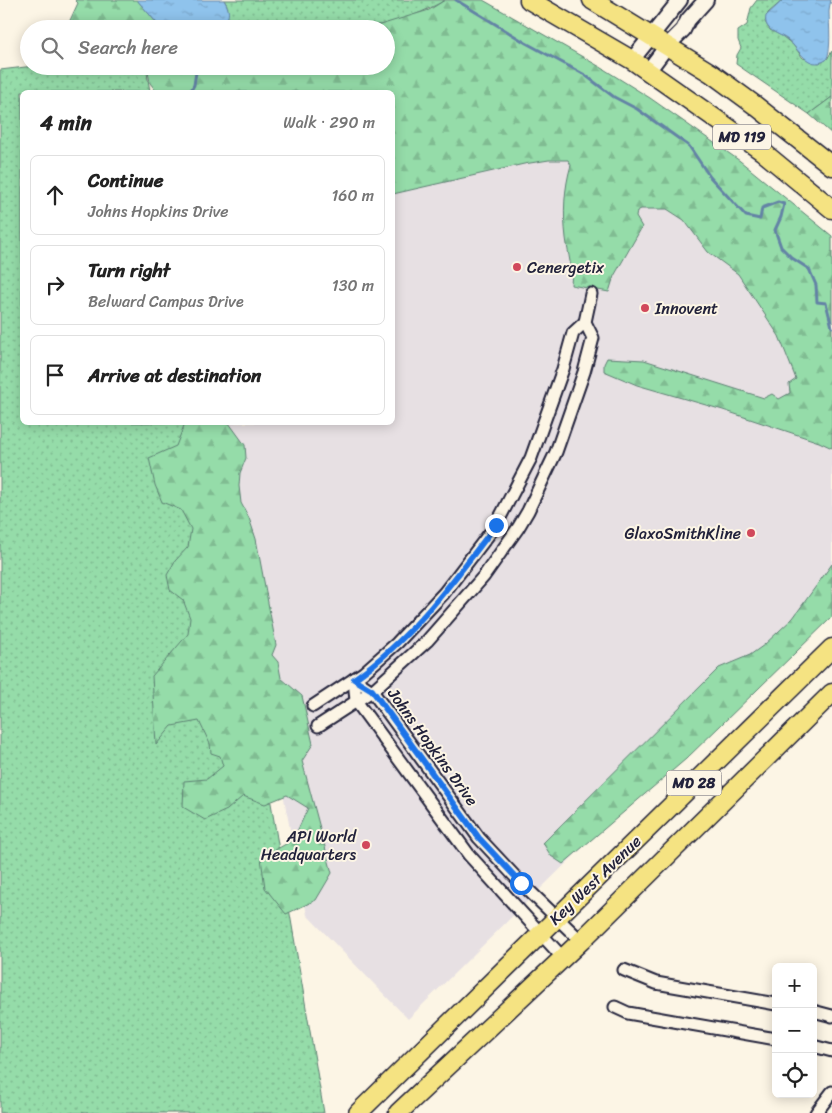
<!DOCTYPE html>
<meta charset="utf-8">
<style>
:root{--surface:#fff;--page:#f2f2f2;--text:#222;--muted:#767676;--line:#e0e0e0}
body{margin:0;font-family:Sriracha,sans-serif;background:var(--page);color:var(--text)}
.controls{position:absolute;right:15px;bottom:15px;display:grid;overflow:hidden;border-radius:8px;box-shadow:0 2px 12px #0003}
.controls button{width:45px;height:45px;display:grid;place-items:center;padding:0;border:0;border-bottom:1px solid var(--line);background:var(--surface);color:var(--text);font:25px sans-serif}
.stop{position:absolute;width:15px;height:15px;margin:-11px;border:4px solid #1a73e8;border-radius:50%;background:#fff}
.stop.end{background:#1a73e8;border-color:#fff;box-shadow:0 1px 5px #0008}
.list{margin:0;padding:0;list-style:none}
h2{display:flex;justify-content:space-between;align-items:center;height:65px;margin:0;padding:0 20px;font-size:21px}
h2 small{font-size:16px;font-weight:400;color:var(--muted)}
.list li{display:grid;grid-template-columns:32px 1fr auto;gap:15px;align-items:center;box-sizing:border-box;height:80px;margin:0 10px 10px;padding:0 10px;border:1px solid var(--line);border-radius:8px}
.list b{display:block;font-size:19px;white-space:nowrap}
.list p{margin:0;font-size:16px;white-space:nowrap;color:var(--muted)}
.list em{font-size:16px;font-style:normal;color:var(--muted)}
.icon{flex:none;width:28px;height:28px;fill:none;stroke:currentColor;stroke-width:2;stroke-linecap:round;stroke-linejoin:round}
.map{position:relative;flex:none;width:832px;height:1113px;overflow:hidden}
.search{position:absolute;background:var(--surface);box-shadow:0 2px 12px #0003;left:20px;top:20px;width:375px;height:55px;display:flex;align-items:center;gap:12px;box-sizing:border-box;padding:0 18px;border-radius:28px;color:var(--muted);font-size:19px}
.panel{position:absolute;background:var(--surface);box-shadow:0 2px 12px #0003;left:20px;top:90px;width:375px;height:335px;border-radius:8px}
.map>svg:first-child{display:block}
</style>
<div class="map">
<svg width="832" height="1113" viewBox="0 0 832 1113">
<defs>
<pattern id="grass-dots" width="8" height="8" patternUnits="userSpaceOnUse" patternTransform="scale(1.25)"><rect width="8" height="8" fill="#95dca9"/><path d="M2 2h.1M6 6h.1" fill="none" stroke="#80bc92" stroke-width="1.8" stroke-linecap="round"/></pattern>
<pattern id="forest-firs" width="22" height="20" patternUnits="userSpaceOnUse" patternTransform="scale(1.25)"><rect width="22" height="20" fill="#95dca9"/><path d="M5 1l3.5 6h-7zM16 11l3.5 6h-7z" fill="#80bc92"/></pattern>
<pattern id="water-ripples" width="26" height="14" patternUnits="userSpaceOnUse" patternTransform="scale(1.25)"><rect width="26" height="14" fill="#8fc3ec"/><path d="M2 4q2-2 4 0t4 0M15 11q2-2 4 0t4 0" fill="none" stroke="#7ba7cb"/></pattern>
</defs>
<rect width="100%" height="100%" fill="#fcf5e5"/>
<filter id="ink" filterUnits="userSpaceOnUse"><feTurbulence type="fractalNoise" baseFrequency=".02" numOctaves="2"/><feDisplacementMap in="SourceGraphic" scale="10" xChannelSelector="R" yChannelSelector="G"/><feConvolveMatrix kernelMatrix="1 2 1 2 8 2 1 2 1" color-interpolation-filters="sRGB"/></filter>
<g filter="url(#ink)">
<polygon fill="#e7e0e3" points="570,118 702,178 832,396 832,602 408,1019 307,915 210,423 392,422 393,157"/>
<g fill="url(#grass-dots)" stroke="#5c7f72">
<path d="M224 0H445C429 10 395 24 378 25 362 26 349 22 334 29H218L223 24 227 5Z"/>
<polygon points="757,0 783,0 768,13 765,22 770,30 782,36 793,45 803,58 819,63 827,59 832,51 832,97 809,114 736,64 737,55 741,48 738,40 738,31 747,25 751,8"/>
<polygon points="34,66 146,66 150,92 22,92 22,422 206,423 324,1113 0,1113 0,70"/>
</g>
<g fill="url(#forest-firs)" stroke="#5c7f72">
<polygon points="75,0 137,0 162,29 66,29 78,3"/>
<path d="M445 0H483L602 68 650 98 740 161 832 236V448L819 442 723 410 637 385 604 371V364L607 358 644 360 764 398 772 394 779 399 790 393 789 384 796 379 779 336 738 274 708 252 684 220 667 209H641L637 211 636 217 642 227 614 276 609 292 571 285C573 269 568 254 566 238 563 213 564 189 571 165L568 160H549L524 164 393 194 392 92H157L150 83 147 66H386V29H334L344 24 380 25 429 10Z"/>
<polygon points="832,97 832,134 809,114"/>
<polygon points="185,423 229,423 245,445 246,458 240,473 239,486 241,503 249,518 256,539 276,645 272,655 278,662 281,678 302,696 313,744 302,761 332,873 316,900 286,914 265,888 261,858 293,840 308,808 287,795 265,804 243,796 227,810 205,820 183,807 184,781 207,779 223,766 220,756 211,753 210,744 199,721 172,726 156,745 152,676 188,634 190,618 183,600 170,590 167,575 175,561 188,547 191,529 181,510 162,502 155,485 149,458 176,446"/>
<polygon points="832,564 832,617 686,759 563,864 551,856 543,843 719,668 750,655 764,645 793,618"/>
</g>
<g fill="url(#water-ripples)" stroke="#6383a5">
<path d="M137 0H224C232 14 229 19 218 29H162Z"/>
<path d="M783 0H831C830 4 829 8 829 12 829 24 832 51 826 60 808 71 799 49 788 40 779 33 763 31 766 16Z"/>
</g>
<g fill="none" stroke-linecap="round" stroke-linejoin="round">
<g stroke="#6383a5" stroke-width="3">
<polyline points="456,0 526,43 585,75 614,97 637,109 661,126 689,146 710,177 746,216 760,219 762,208 778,202 784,204 781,217 775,230 781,247 792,258 809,269 816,285 817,302 826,303 832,327"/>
<polyline points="190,92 194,85 197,66"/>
</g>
<defs>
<g id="minor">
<polyline points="354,679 356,701 469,855 563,958"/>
<polyline points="354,679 372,691 479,838 521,883 581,941"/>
<polyline points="313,706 363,673 397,643 444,593 496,525 531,458 563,369 573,333 585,322"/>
<polyline points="318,726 372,691 427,641 484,576 518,528 528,511 556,452 584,372 593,338 585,322 591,294"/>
<polyline points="624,970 656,983 776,1004"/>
<polyline points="615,1007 628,1013 776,1039"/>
<polyline points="813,1011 832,1016"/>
<polyline points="813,1046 832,1051"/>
<polyline points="816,1113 832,1092"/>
</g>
<g id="tertiary">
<polyline points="632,60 680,0"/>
<polyline points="648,71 667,46 683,30 688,20 706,0"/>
</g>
<g id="primary">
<polyline points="529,0 632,60 763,152 832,209"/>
<polyline points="592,0 711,73 756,106 832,166"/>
<polyline points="358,1113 832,648"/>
<polyline points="398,1113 581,941 832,693"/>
</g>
</defs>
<use href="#minor" stroke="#22223b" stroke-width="15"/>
<use href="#tertiary" stroke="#22223b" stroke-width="18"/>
<use href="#primary" stroke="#22223b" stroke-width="21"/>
<use href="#minor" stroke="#fcf5e5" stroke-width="11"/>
<use href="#tertiary" stroke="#fcf5e5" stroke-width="14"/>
<use href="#primary" stroke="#f5e382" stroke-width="18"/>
</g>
</g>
<g fill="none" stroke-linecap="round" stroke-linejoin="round" filter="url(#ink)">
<path stroke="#1a73e8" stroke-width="6" d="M496 525C454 580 412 639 354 679L372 690 479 838 521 883"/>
</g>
<g fill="#d1495b" stroke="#fcf5e5" stroke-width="2">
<circle cx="517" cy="267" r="5"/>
<circle cx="645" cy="308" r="5"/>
<circle cx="751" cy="533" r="5"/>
<circle cx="366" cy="845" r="5"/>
</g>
<g text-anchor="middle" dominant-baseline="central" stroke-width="4" stroke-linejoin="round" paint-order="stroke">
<g fill="#fcf5e5" stroke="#63616e" stroke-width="1">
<rect x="713" y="124.5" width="58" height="25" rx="4"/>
<rect x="666.5" y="770.5" width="55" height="25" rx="4"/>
</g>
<g font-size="15" font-weight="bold" fill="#22223b">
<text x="742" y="137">MD 119</text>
<text x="694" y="783">MD 28</text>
</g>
<g font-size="16" fill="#22223b" stroke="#fcf5e5" text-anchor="start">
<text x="527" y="267">Cenergetix</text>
<text x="655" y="308">Innovent</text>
<text x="741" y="533" text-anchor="end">GlaxoSmithKline</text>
<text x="356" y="836" text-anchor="end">API World<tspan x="356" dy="18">Headquarters</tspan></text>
</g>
<g font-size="16" fill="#22223b" stroke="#fcf5e5">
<text transform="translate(433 747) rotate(54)">Johns Hopkins Drive</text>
<text transform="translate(595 880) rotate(-44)">Key West Avenue</text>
</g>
</g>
</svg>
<div class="controls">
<button>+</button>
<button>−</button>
<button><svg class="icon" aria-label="locate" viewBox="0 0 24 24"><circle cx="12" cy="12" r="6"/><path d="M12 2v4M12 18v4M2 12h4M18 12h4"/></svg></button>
</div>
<div class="stop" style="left:521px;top:883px"></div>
<div class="stop end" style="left:496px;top:525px"></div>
<div class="search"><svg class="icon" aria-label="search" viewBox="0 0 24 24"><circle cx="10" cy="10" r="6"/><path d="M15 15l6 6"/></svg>Search here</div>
<section class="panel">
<h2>4 min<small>Walk · 290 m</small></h2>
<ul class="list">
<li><svg class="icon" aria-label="ahead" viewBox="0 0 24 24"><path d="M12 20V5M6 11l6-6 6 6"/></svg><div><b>Continue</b><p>Johns Hopkins Drive</p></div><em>160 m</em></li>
<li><svg class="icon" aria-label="right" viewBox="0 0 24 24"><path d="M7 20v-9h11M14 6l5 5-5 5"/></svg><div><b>Turn right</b><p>Belward Campus Drive</p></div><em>130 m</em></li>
<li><svg class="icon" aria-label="arrive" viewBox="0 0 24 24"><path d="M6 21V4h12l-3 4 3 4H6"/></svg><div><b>Arrive at destination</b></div></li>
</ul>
</section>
</div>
